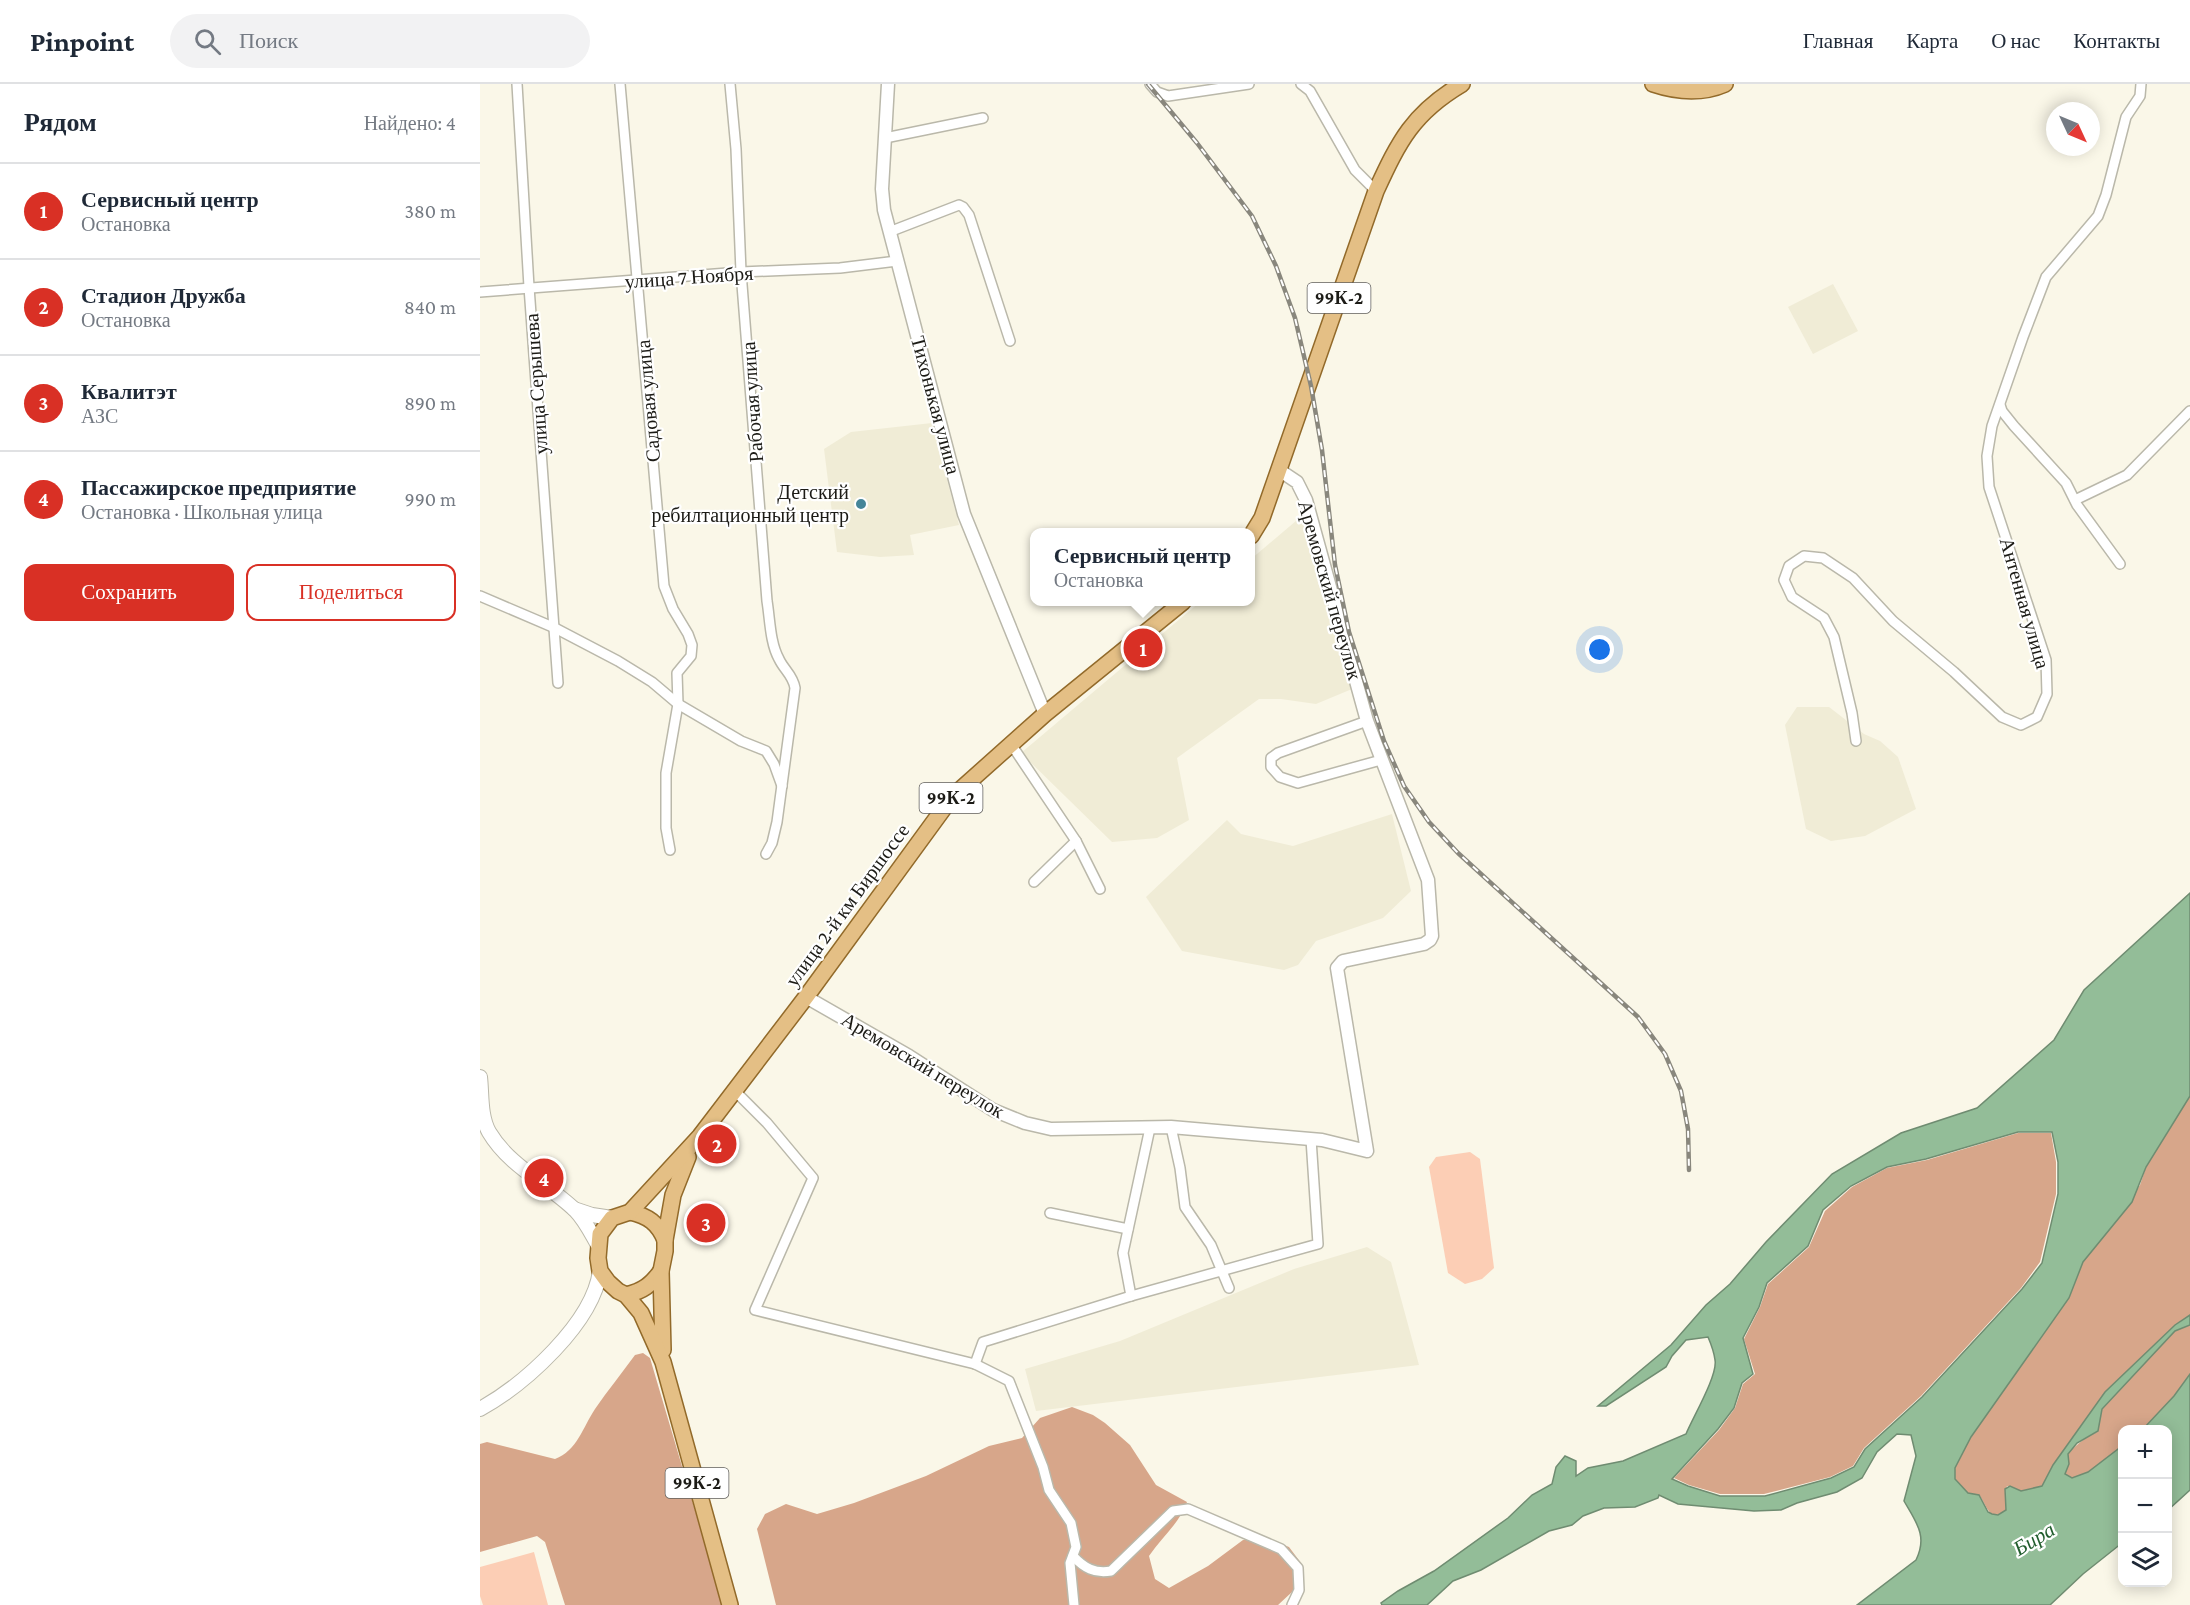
<!DOCTYPE html>
<html lang="ru">
<meta charset="utf-8">
<style>
:root{--surface:#fff;--page:#f2f2f3;--text:#1f2937;--muted:#747a83;--line:#e0e1e3;--accent:#d93025}
body{margin:0;font-family:"Crimson Pro",serif;background:var(--page);color:var(--text)}
.controls{position:absolute;right:18px;bottom:18px;display:grid;overflow:hidden;border-radius:12px;box-shadow:0 3px 15px #0003}
.controls button{width:54px;height:54px;display:grid;place-items:center;padding:0;border:0;border-bottom:2px solid var(--line);background:var(--surface);color:var(--text);font:30px sans-serif}
.compass{position:absolute;left:1566px;top:18px;width:54px;height:54px;border-radius:50%;background:var(--surface);box-shadow:0 3px 15px #0003;rotate:134deg}
.you{position:absolute;left:1120px;top:566px;width:21px;height:21px;margin:-15px;border:4px solid #fff;border-radius:50%;background:#1a73e8;box-shadow:0 0 0 9px #1a73e833}
.badge{display:grid;place-items:center;width:39px;height:39px;border-radius:50%;background:var(--accent);color:#fff;font-size:20px;font-weight:700}
.pin{position:absolute;translate:-50% -50%;border:3px solid #fff;box-shadow:0 2px 6px #0006}
.popup{position:absolute;left:550px;top:444px;width:225px;height:78px;box-sizing:border-box;display:grid;place-content:center;border-radius:12px;background:var(--surface);filter:drop-shadow(0 2px 4px #0005);font-size:20px;white-space:nowrap;color:var(--muted)}
.popup b{font-size:22px;color:var(--text)}
.popup::after{content:'';position:absolute;left:50%;top:100%;margin-left:-12px;border:12px solid transparent;border-top-color:var(--surface)}
.list{margin:0;padding:0;list-style:none}
h2{display:flex;justify-content:space-between;align-items:center;height:78px;margin:0;padding:0 24px;font-size:26px}
h2 small{font-size:20px;font-weight:400;color:var(--muted)}
.list li{display:grid;grid-template-columns:39px 1fr auto;gap:18px;align-items:center;box-sizing:border-box;height:96px;padding:0 24px;border-top:2px solid var(--line)}
.list b{display:block;font-size:22px;white-space:nowrap}
.list p{margin:0;font-size:20px;white-space:nowrap;color:var(--muted)}
.list em{font-size:20px;font-style:normal;color:var(--muted)}
.actions{display:flex;gap:12px;padding:18px 24px}
.actions a{flex:1;padding:14px 0;border:2px solid var(--accent);border-radius:12px;text-align:center;font-size:21px;color:var(--accent)}
.actions .main{background:var(--accent);color:#fff}
.icon{flex:none;width:33px;height:33px;fill:none;stroke:currentColor;stroke-width:2;stroke-linecap:round;stroke-linejoin:round}
.map{position:relative;flex:none;width:1710px;height:1521px;overflow:hidden}
header{display:flex;align-items:center;gap:36px;box-sizing:border-box;height:84px;padding:0 30px;background:var(--surface);border-bottom:2px solid var(--line)}
header strong{font-size:28px}
nav{display:flex;gap:33px;margin-inline-start:auto;font-size:21px}
.search{width:420px;height:54px;background:var(--page);display:flex;align-items:center;gap:15px;box-sizing:border-box;padding:0 21px;border-radius:33px;color:var(--muted);font-size:22px}
main{display:flex}
aside{flex:1;background:var(--surface)}
.map>svg:first-child{display:block}
</style>
<header>
<strong>Pinpoint</strong>
<div class="search"><svg class="icon" aria-label="search" viewBox="0 0 24 24"><circle cx="10" cy="10" r="6"/><path d="M15 15l6 6"/></svg>Поиск</div>
<nav><a>Главная</a><a>Карта</a><a>О нас</a><a>Контакты</a></nav>
</header>
<main>
<aside>
<h2>Рядом<small>Найдено: 4</small></h2>
<ul class="list">
<li><span class="badge">1</span><div><b>Сервисный центр</b><p>Остановка</p></div><em>380 m</em></li>
<li><span class="badge">2</span><div><b>Стадион Дружба</b><p>Остановка</p></div><em>840 m</em></li>
<li><span class="badge">3</span><div><b>Квалитэт</b><p>АЗС</p></div><em>890 m</em></li>
<li><span class="badge">4</span><div><b>Пассажирское предприятие</b><p>Остановка · Школьная улица</p></div><em>990 m</em></li>
</ul>
<div class="actions"><a class="main">Сохранить</a><a>Поделиться</a></div>
</aside>
<div class="map">
<svg width="1710" height="1521" viewBox="0 0 1710 1521">
<rect width="100%" height="100%" fill="#faf7e8"/>
<g fill="#f0ecd6">
<polygon points="1353,200 1378,247 1333,270 1308,223"/>
<polygon points="452,339 479,441 430,451 434,471 400,473 357,468 344,365 371,348"/>
<polygon points="823,431 872,605 836,620 801,615 779,615 697,674 709,736 677,754 632,758 541,669 720,518 771,518 771,475"/>
<polygon points="1317,623 1349,623 1384,650 1400,657 1418,673 1436,725 1385,752 1351,757 1326,745 1305,641"/>
<polygon points="912,730 931,807 903,834 836,857 818,881 804,886 702,867 666,813 747,736 761,750 813,762"/>
<polygon points="887,1163 911,1178 939,1281 556,1327 545,1285 640,1257 814,1185"/>
</g>
<g fill="#fcceb5">
<polygon points="990,1068 1000,1075 1014,1184 1002,1195 985,1200 968,1189 949,1083 956,1073"/>
<polygon points="54,1468 68,1521 3,1521 0,1512 0,1483"/>
</g>
<g fill="#d7a68a">
<path d="M1710 1012V1231L1695 1241 1625 1308 1573 1381 1562 1402 1541 1407 1527 1402 1525 1408 1526 1426C1508 1439 1508 1422 1499 1411L1488 1409 1475 1395V1384L1491 1353 1589 1214 1603 1178 1660 1101 1666 1083Z"/>
<polygon points="1538,1049 1571,1049 1576,1078 1576,1110 1560,1178 1541,1204 1441,1312 1384,1364 1373,1382 1350,1393 1284,1410 1240,1410 1209,1401 1194,1394 1239,1346 1255,1324 1263,1300 1275,1290 1264,1255 1280,1223 1288,1200 1329,1163 1345,1127 1372,1103 1407,1084 1447,1076"/>
<polygon points="1710,1241 1710,1290 1694,1312 1663,1345 1642,1346 1642,1362 1608,1388 1592,1394 1586,1392 1585,1388 1588,1383 1588,1370 1591,1366 1604,1355 1617,1348 1622,1325 1695,1247"/>
<path d="M163 1269 170 1274 243 1521H85L65 1458 57 1452 0 1468V1360L7 1358 75 1375C97 1367 103 1343 115 1325 128 1306 142 1289 155 1271Z"/>
<path d="M592 1323 613 1331 625 1339 650 1361 676 1401 707 1418C699 1440 682 1453 669 1472L675 1495 689 1504 728 1482 763 1456 786 1454 809 1463 821 1479 823 1492 812 1508 798 1521H296L277 1445 285 1430 306 1420 337 1430 374 1419 446 1392 509 1362 542 1354 560 1334Z"/>
</g>
<g fill="#93bd98" stroke="#6f8c71" stroke-width="1.5" fill-rule="evenodd">
<path d="M1710 809V1012L1666 1083 1652 1118 1603 1178 1589 1214 1491 1353 1475 1384V1395L1488 1409 1499 1411 1508 1428 1512 1430 1518 1431 1526 1426 1525 1405 1530 1402 1541 1407 1562 1402 1573 1381 1625 1308 1695 1241 1710 1231V1241L1695 1247 1622 1325 1618 1347 1597 1359 1588 1370 1589 1380 1585 1390 1592 1394 1608 1388 1642 1362V1459L1603 1490 1570 1521H1377L1436 1476C1448 1452 1436 1438 1424 1417L1436 1372 1431 1351 1417 1350 1397 1368 1382 1394 1357 1408 1317 1419 1301 1426 1274 1427 1198 1420 1179 1411 1178 1414 1155 1423 1124 1424 1103 1432 1092 1441 1069 1447 1001 1486 973 1497 947 1521H902L901 1519 918 1507 954 1487 1028 1434 1052 1411 1072 1400 1076 1383 1085 1372 1096 1377V1392L1108 1384 1143 1377 1206 1350C1213 1333 1238 1291 1235 1276 1234 1268 1231 1260 1228 1253L1206 1256 1192 1272 1186 1283 1126 1322H1118L1191 1261 1226 1221 1250 1200 1286 1158 1352 1090 1421 1049 1497 1024 1574 956 1604 906ZM1538 1048H1572L1578 1078V1110L1562 1179 1542 1205 1442 1313 1385 1365 1374 1383 1351 1394 1285 1412H1240L1208 1402 1192 1395 1238 1345 1254 1324 1262 1299 1273 1290 1263 1254 1279 1223 1287 1199 1328 1162 1343 1126 1371 1102 1407 1083 1446 1075Z"/>
<polygon points="1710,1290 1710,1406 1688,1426 1688,1346 1663,1345 1694,1312"/>
</g>
<g fill="none" stroke-linecap="round" stroke-linejoin="round">
<defs>
<g id="minor">
<polyline points="37,0 49,203 78,599"/>
<polyline points="140,0 184,502 193,525 208,550 212,561 211,572 197,589 198,620 186,689 186,744 190,766"/>
<path d="M250 0 256 65 261 188 287 517C290 535 290 559 299 575 304 586 313 591 315 604L297 738 292 759 286 770"/>
<polyline points="670,0 677,8 688,12 769,0"/>
<polyline points="821,0 830,7 875,86 896,107"/>
<polyline points="405,54 503,34"/>
<polyline points="409,148 479,121 483,123 489,131 530,257"/>
<polyline points="0,208 261,188 360,184 417,177"/>
<polyline points="1520,321 1522,327 1534,342 1586,399 1597,421 1640,480"/>
<polyline points="1595,416 1647,391 1710,327"/>
<polyline points="0,512 75,544 138,577 172,598 198,620 261,657 286,667 294,680 302,702"/>
<polyline points="887,637 798,669 791,674 791,683 800,693 818,699 901,676"/>
<polyline points="1376,657 1372,629 1354,553 1344,534 1312,513 1304,496 1309,482 1324,472 1343,474 1373,494 1413,537 1474,588 1522,633 1541,641 1557,633 1567,610 1566,576 1509,403 1507,372 1512,342 1543,253 1566,193 1618,132 1626,111 1646,33 1660,12 1661,0"/>
<polyline points="531,660 596,757 554,798"/>
<polyline points="596,757 620,805"/>
<polyline points="255,1007 287,1039 333,1094 275,1226 495,1280 529,1297 563,1383 569,1406 591,1439 596,1463 590,1479 594,1521"/>
<polyline points="691,1043 700,1084 705,1123 731,1161 749,1204"/>
<polyline points="570,1129 648,1145"/>
<polyline points="651,1212 643,1169 670,1044"/>
<polyline points="495,1280 503,1258 651,1212 838,1160 831,1055"/>
<path d="M593 1472C604 1484 615 1490 631 1487L693 1427 708 1425 801 1465 818 1484 819 1506 812 1521"/>
</g>
<g id="tertiary">
<polyline points="408,0 402,105 404,126 484,430 565,630"/>
<polyline points="326,913 429,972 513,1026 545,1039 571,1045 691,1043 842,1056 887,1067 857,884 863,877 944,860 950,856 952,852 948,796 887,637 826,416 817,398 799,386"/>
</g>
<g id="secondary">
<path d="M0 993C2 1010 0 1032 9 1048 29 1082 68 1100 95 1126 105 1136 111 1149 118 1161"/>
<polyline points="94,1125 112,1131 132,1134"/>
<path d="M0 1325C45 1300 113 1239 120 1187"/>
</g>
<g id="primary">
<path d="M1173 0C1197 8 1222 10 1245 0"/>
<path d="M771 452 782 434 896 107C919 57 933 29 982 0"/>
<path d="M150 1128C168 1132 178 1139 185 1156"/>
<path d="M146 1211C163 1207 171 1201 181 1187"/>
<polyline points="183,1266 181,1187 185,1167 185,1156 193,1111 208,1073"/>
<polyline points="250,1521 183,1278 161,1229 146,1211 138,1207 128,1198 120,1187 118,1174 120,1150 132,1134 150,1128 220,1052 326,913 472,713 565,630 703,518"/>
</g>
</defs>
<use href="#minor" stroke="#bab8aa" stroke-width="12"/>
<use href="#tertiary" stroke="#bab8aa" stroke-width="15"/>
<use href="#secondary" stroke="#bab8aa" stroke-width="16"/>
<use href="#primary" stroke="#926a2a" stroke-width="18"/>
<use href="#minor" stroke="#fff" stroke-width="9"/>
<use href="#tertiary" stroke="#fff" stroke-width="12"/>
<use href="#secondary" stroke="#fff" stroke-width="14"/>
<use href="#primary" stroke="#e4bf85" stroke-width="15"/>
<defs>
<polyline id="rail" points="668,0 717,59 772,132 796,182 815,234 831,302 842,366 855,481 869,548 904,657 924,702 949,738 978,769 1158,933 1185,970 1201,1007 1208,1045 1209,1086"/>
</defs>
<use href="#rail" stroke="#89877d" stroke-width="4.5"/>
<use href="#rail" stroke="#fff" stroke-width="2" stroke-dasharray="7" stroke-linecap="butt"/>
</g>
<circle fill="#458599" stroke="#fff" stroke-width="2" cx="381" cy="420" r="6"/>
<g text-anchor="middle" dominant-baseline="central" stroke-width="4.5" stroke-linejoin="round" paint-order="stroke">
<g fill="#fff" stroke="#605f5c" stroke-width="1.5">
<rect x="827.5" y="199" width="63" height="30" rx="4.5"/>
<rect x="439.5" y="699" width="63" height="30" rx="4.5"/>
<rect x="185.5" y="1384" width="63" height="30" rx="4.5"/>
</g>
<g font-size="18" font-weight="bold" fill="#1c1b16">
<text x="859" y="214">99К-2</text>
<text x="471" y="714">99К-2</text>
<text x="217" y="1399">99К-2</text>
</g>
<g font-size="20" fill="#1c1b16" stroke="#fff">
<text transform="translate(209 193) rotate(-4)">улица 7 Ноября</text>
<text transform="translate(56 300) rotate(-94)">улица Серышева</text>
<text transform="translate(168 317) rotate(-95)">Садовая улица</text>
<text transform="translate(272 318) rotate(-94)">Рабочая улица</text>
<text transform="translate(456 321) rotate(75)">Тихонькая улица</text>
<text transform="translate(850 506) rotate(74)">Аремовский переулок</text>
<text transform="translate(1545 519) rotate(74)">Антенная улица</text>
<text transform="translate(367 821) rotate(-54)">улица 2-й км Биршоссе</text>
<text transform="translate(443 981) rotate(31)">Аремовский переулок</text>
</g>
<g font-size="20" fill="#1c1b16" stroke="#fff" text-anchor="end">
<text x="369" y="408">Детский<tspan x="369" dy="23">ребилтационный центр</tspan></text>
</g>
<g font-size="21" font-style="italic" fill="#215d2d" stroke="#fff">
<text transform="translate(1554 1455) rotate(-31)">Бира</text>
</g>
</g>
</svg>
<div class="controls">
<button>+</button>
<button>−</button>
<button><svg class="icon" aria-label="layers" viewBox="0 0 24 24"><path d="M12 4l9 5-9 5-9-5zM3 14l9 5 9-5"/></svg></button>
</div>
<svg class="compass" viewBox="-18 -18 36 36"><path d="M0-13l5 13h-10z" fill="#e53935"/><path d="M0 13l5-13h-10z" fill="#747a83"/></svg>
<div class="you"></div>
<div class="pin badge" style="left:663px;top:564px">1</div>
<div class="popup"><b>Сервисный центр</b>Остановка</div>
<div class="pin badge" style="left:237px;top:1060px">2</div>
<div class="pin badge" style="left:226px;top:1139px">3</div>
<div class="pin badge" style="left:64px;top:1094px">4</div>
</div>
</main>
